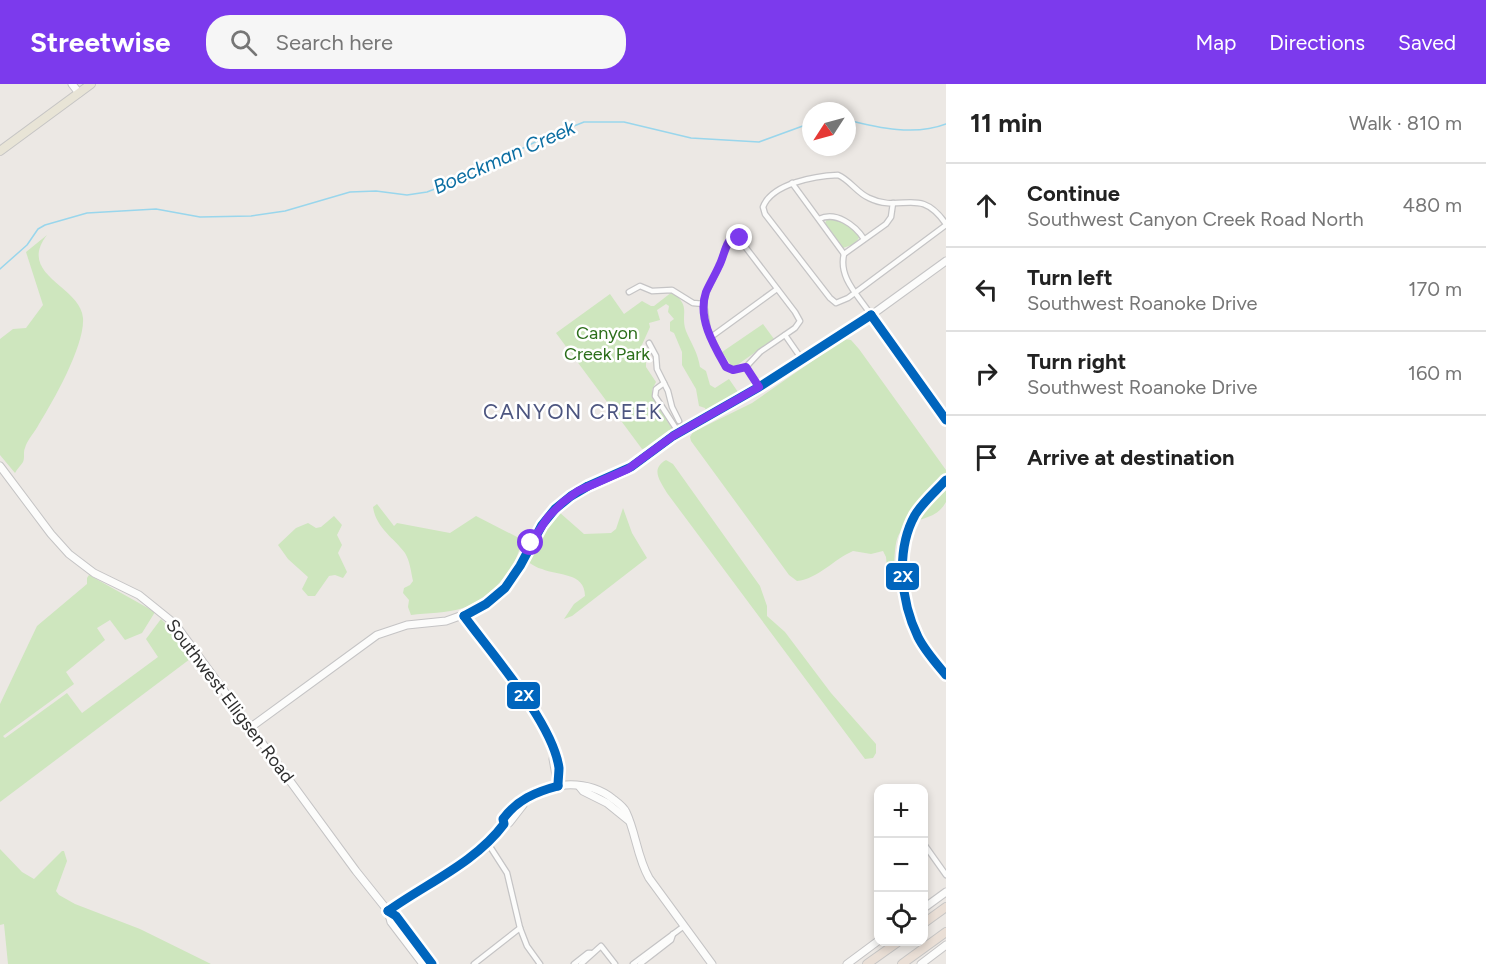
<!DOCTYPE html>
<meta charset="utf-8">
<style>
:root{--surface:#fff;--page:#f6f6f6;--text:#222;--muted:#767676;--line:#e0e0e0;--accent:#7c3aed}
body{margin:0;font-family:Figtree,sans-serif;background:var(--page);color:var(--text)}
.controls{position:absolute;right:18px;bottom:18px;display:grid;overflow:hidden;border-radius:12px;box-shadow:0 3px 9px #0003}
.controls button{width:54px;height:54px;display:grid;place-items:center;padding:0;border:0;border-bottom:2px solid var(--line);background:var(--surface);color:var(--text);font:30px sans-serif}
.compass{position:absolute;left:802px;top:18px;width:54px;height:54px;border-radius:50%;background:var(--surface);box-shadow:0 3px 9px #0003;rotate:234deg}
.stop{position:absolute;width:18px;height:18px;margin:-14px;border:4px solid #7c3aed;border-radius:50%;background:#fff}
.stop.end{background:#7c3aed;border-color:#fff;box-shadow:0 2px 6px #0008}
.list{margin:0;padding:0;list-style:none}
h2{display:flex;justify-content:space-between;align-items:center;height:78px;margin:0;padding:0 24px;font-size:26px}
h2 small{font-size:20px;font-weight:400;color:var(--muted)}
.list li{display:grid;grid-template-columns:39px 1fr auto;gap:18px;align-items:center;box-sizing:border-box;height:84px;padding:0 24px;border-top:2px solid var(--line)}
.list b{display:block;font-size:22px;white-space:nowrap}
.list p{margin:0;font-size:20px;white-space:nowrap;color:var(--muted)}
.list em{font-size:20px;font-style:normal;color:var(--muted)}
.icon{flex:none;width:33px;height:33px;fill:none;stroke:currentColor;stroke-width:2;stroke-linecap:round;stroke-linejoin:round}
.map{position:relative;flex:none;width:946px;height:880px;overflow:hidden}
header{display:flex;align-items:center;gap:36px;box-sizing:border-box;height:84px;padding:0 30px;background:var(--accent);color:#fff}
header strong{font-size:28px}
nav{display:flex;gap:33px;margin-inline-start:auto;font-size:21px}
.search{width:420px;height:54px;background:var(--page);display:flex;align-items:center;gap:15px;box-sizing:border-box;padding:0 21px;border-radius:24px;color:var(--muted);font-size:22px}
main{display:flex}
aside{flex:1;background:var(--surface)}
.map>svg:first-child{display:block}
</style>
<header>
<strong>Streetwise</strong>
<div class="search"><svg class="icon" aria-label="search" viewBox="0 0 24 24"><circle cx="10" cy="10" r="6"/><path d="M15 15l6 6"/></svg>Search here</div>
<nav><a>Map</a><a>Directions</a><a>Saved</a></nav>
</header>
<main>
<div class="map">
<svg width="946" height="880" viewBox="0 0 946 880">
<rect width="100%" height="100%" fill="#ece8e4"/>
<g fill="#cee6be">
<polygon points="829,132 847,141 860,152 855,160 843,164 825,139"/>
<path d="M47 151C16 191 81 202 83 234 85 261 54 316 39 340 35 348 27 356 25 364 23 368 25 373 23 378 21 381 17 385 15 389L0 371V255L13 245 26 244 43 221 26 168Z"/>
<path d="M672 208C692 223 680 229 686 247 691 259 698 269 700 283L706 287 710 301 715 304 729 295 738 308 706 327 705 324 699 322 696 305 682 281V268L674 249 670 247V238L674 235 668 228 669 222 666 220 657 226 660 236 649 239 650 243 641 263 646 272V283L656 298 652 306V311L672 345 647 364 642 365 556 249 610 210 624 230 642 217 651 222H654Z"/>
<polygon points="763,240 774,255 733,284 722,268"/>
<path d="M844 255 851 256 859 265 946 386V418C935 438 915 432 902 446 894 454 895 473 894 483L890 485 887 483 886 473 883 467 871 470 853 467C834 475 818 495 797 497L789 491 691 357 690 353 693 348 752 319Z"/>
<path d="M666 376 673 380 760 502 767 522V532L785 548 831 609 876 660V669L873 674 865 675 667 409C660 397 650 385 666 376Z"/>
<path d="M377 420 394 442 397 439 450 449 476 432 521 455C520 483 488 516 463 524 447 529 427 529 411 531L408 523 409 516 403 509 404 504 410 501 413 497C411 488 410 477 405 469 394 454 376 444 373 423Z"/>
<path d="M623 424 632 449 647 474 572 532 564 535 574 520 585 512C585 488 558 492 542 485 537 484 533 481 528 478L540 454 559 428 584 450 611 449 616 445Z"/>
<polygon points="334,432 342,441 337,451 342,461 338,469 347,488 343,494 335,491 329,492 315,512 308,512 302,505 308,493 288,475 278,461 296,444 308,439 316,444 321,443"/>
<polygon points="89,491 155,528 142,549 125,556 110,536 97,544 105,556 66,588 74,600 3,652 5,654 67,609 82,629 158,573 146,555 161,535 182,556 194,572 0,718 0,620 37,542 87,500 87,494"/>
<polygon points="0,765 22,788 34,795 62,767 64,767 67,777 56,807 59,811 75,820 140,845 211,880 8,880 4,840 0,841"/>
</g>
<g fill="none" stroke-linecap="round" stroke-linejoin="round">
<g stroke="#99d6ec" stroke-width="1.5">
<path d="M847 36C879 44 915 52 946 40"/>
<polyline points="0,185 27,161 38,145 45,141 87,129 156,125 200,133 251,132 285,127 350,108 376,107 407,111 427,108 471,91 539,56 584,38 624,38 691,54 759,58 811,39"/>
</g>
<defs>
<g id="street">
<polyline points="792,99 844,170"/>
<path d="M819 135C836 127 855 141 864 155"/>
<path d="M946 140C919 101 902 130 869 114 857 109 850 96 838 91 816 92 772 99 763 123L765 130 830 214 836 219 848 214 946 141"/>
<polygon points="737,152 795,228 800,237 795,244 760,268 746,283 733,286 725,281 708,248 704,220 706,209 721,178 727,159 733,153"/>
<polyline points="844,170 886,140 891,133 893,119"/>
<path d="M844 170C838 194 859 212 871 231"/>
<polyline points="629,208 640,202 652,207 672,206 693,219 704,220"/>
<polyline points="785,251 801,274"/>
<polyline points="711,253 777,205"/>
<polyline points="649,259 656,272 657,285 668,307 672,323 679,337"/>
<polyline points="746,283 759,303"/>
<polyline points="664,299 656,305 655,312 679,349"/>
<polyline points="924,760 946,791"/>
<polyline points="489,761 507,789 520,844 527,862 540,880"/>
<polyline points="474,880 520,844"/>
<polyline points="574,880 588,869 591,869"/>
<polyline points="581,880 601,862 615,880"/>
<polyline points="633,880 684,842"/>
<polyline points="640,880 671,856 673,850"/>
</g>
<g id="secondary">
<polyline points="72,0 79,9"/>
<polyline points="871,231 946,336"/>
<polyline points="0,382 51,450 69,470 94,489 139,511 175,540 356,787 388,827 396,832 432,880"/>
<path d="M946 396C936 408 923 418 915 431 896 463 901 521 918 553 925 567 936 579 946 591"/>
<path d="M464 532C489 569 571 657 558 702"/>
<polyline points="251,643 377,551 407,541 446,537 471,528 486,520 502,507 513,494 535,451 548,433 571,412 588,402 631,383 673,352 759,303 877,227 946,177"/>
<polyline points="553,675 558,702"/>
<polyline points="579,702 583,707 607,719 628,736"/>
<path d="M504 740 503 735C507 729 512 721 518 717 546 699 585 693 613 715 617 718 624 723 626 728 636 749 637 773 649 794L712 880"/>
<polyline points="924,824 946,808"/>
<polyline points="388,827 422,803 477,771 489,761 504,740 509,739 523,721 525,715"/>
<polyline points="388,827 391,838 423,880"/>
<polyline points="847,880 878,857"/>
<polyline points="921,880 946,861"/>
</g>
<polyline id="primary" points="0,67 91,0"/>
<g id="highway">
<polyline points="924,839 946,823"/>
<polyline points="867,880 898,858"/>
<polyline points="902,880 946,848"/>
</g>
</defs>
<use href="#street" stroke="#c5c4c5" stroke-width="7"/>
<use href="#secondary" stroke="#c5c4c5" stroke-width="9"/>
<use href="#primary" stroke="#c6c5c4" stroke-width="10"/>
<use href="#highway" stroke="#c6c5c4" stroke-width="10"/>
<use href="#street" stroke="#fcfcfb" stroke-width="4.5"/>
<use href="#secondary" stroke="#fcfcfb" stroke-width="7"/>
<use href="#primary" stroke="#e8e4d6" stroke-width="8"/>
<use href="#highway" stroke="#eadfd6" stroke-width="8"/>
<defs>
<g id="bus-1">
<polyline points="871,231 946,336"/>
<path d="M946 396C936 407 923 418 915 431 895 467 901 518 918 553 925 567 936 579 946 591"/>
<polyline points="464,532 486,520 505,504 520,482 542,441 555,425 571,412 588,402 631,383 673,352 759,303 871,231"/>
<path d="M464 532C491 569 553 639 559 684 559 689 558 696 558 702"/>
<path d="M388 827C427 799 475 779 504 740L503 735C517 716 535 708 558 702"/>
<polyline points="388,827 396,832 432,880"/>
</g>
</defs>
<use href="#bus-1" stroke="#fff" stroke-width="14"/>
<use href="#bus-1" stroke="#0065bd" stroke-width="9"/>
</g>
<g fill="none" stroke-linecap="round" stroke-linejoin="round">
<path stroke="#7c3aed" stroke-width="8" d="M531 459 548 433 563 418 578 407 628 385 673 352 759 303 746 283 733 286 726 283C714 262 697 234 706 208 710 199 715 191 719 182 724 173 725 159 733 153L740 154"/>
</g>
<g text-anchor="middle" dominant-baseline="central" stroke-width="5" stroke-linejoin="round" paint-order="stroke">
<g font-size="18" fill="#2c6e1b" stroke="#fff">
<text x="607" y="249">Canyon<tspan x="607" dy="21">Creek Park</tspan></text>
</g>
<g font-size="18" fill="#2e2e2e" stroke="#fff">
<text transform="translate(230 617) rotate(53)">Southwest Elligsen Road</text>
</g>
<g font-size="20" font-style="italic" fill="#0d6fa3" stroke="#fff">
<text transform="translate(504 73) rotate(-24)">Boeckman Creek</text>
</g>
<g font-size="21" letter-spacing="1.5" fill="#4d5680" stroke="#fff">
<text x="573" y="327">CANYON CREEK</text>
</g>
</g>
<g stroke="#fff" stroke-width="2">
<rect x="885" y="478" width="35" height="29" rx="6" fill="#0065bd"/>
<rect x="506" y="597" width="35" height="29" rx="6" fill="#0065bd"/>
</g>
<g font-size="16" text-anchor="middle" font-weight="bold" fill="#fff">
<text x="903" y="498">2X</text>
<text x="524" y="617">2X</text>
</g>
</svg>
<div class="controls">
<button>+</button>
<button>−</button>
<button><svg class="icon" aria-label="locate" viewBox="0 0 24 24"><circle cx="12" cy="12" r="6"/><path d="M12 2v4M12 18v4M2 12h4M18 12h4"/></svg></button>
</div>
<svg class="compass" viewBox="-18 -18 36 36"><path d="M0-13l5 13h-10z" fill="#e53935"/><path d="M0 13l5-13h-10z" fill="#767676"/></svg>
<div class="stop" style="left:531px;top:459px"></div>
<div class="stop end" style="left:740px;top:154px"></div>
</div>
<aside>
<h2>11 min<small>Walk · 810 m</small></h2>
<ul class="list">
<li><svg class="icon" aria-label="ahead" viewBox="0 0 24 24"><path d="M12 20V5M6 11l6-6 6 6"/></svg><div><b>Continue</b><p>Southwest Canyon Creek Road North</p></div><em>480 m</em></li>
<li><svg class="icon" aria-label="left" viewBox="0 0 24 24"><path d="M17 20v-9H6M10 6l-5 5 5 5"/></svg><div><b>Turn left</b><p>Southwest Roanoke Drive</p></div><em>170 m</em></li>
<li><svg class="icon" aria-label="right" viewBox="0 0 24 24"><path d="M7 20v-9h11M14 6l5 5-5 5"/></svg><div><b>Turn right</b><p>Southwest Roanoke Drive</p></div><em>160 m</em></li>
<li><svg class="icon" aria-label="arrive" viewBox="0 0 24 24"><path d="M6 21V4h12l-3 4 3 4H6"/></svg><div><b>Arrive at destination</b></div></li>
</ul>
</aside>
</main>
